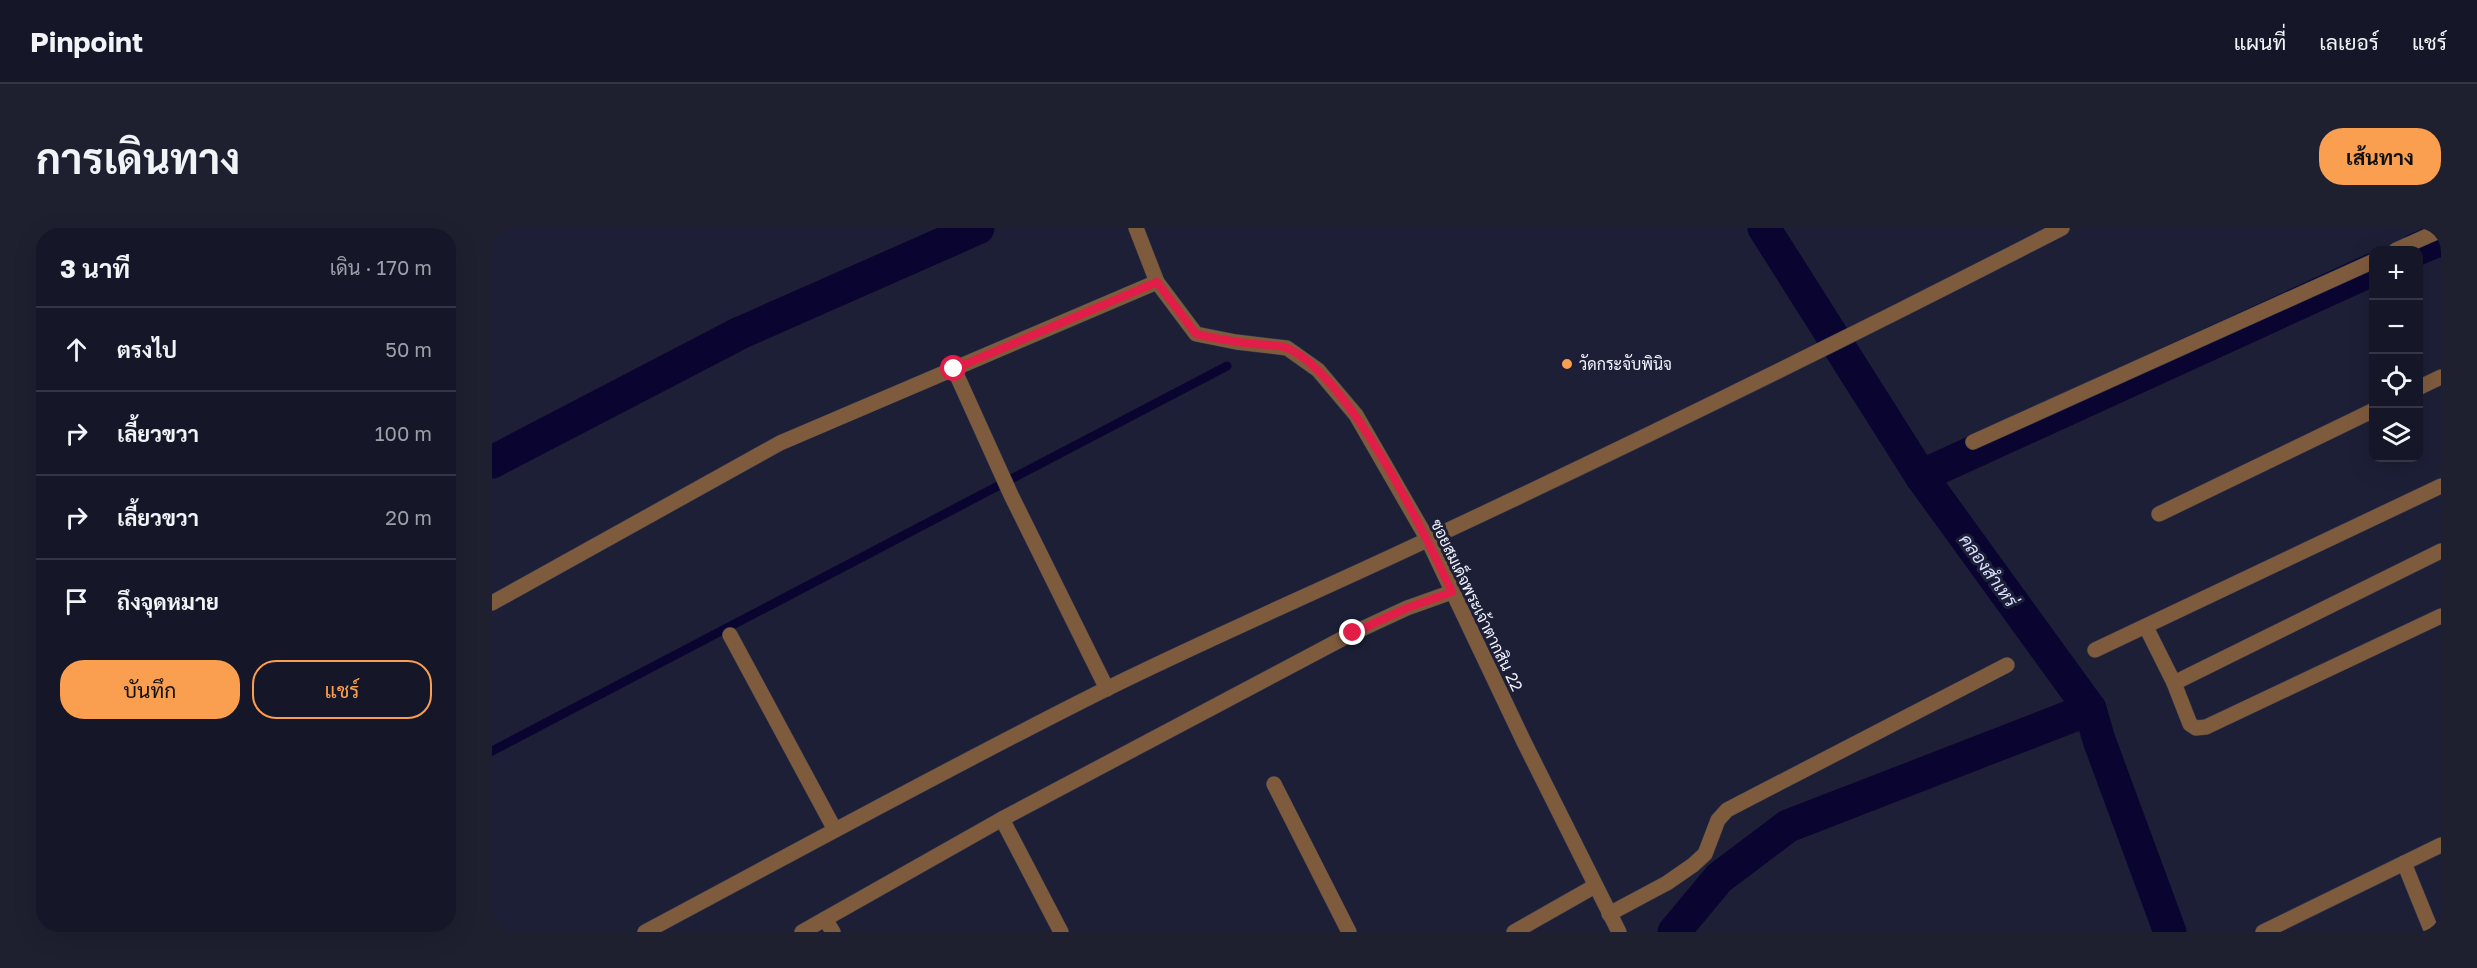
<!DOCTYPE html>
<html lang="th">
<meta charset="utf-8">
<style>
:root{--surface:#151728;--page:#1e2030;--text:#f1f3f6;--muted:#9d9fa8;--line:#343645;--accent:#fa9f4f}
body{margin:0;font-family:"Golos Text",Sarabun,sans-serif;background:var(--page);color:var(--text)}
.controls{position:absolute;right:18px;top:18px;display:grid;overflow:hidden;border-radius:12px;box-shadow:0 6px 24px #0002}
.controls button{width:54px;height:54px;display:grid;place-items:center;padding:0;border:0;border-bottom:2px solid var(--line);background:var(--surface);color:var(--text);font:30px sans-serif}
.stop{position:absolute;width:18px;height:18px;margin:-14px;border:4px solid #e11d48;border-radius:50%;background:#fff}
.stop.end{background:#e11d48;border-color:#fff;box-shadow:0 2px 6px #0008}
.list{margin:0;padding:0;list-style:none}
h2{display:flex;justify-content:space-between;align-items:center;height:78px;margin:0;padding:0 24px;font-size:26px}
h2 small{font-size:20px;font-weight:400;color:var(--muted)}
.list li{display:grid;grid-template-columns:39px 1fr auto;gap:18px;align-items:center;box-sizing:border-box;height:84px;padding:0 24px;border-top:2px solid var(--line)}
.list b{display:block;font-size:22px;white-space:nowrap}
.list em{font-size:20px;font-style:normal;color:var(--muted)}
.actions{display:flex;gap:12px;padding:18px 24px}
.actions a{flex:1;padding:14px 0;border:2px solid var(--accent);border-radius:24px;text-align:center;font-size:21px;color:var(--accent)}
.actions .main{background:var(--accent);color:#111}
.icon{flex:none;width:33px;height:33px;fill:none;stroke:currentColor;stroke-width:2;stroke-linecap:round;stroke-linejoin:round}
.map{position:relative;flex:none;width:1949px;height:704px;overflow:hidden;border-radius:24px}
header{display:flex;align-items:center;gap:36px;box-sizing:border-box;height:84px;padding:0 30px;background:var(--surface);border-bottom:2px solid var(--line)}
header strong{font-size:28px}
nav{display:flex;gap:33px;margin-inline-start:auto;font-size:21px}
.intro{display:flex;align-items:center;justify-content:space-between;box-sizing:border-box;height:144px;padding:0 36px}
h1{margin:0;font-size:42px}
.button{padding:15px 27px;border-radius:24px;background:var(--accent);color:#111;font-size:21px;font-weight:700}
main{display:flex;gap:36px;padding:0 36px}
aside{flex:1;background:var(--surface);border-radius:24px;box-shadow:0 6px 24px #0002}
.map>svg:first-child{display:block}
</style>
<header>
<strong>Pinpoint</strong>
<nav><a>แผนที่</a><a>เลเยอร์</a><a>แชร์</a></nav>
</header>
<div class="intro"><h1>การเดินทาง</h1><a class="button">เส้นทาง</a></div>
<main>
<aside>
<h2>3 นาที<small>เดิน · 170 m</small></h2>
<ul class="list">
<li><svg class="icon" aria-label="ahead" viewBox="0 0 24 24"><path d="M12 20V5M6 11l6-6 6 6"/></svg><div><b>ตรงไป</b></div><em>50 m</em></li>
<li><svg class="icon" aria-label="right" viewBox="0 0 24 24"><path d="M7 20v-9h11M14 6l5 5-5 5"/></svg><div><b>เลี้ยวขวา</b></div><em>100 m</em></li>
<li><svg class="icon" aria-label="right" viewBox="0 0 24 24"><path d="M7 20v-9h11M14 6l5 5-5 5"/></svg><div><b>เลี้ยวขวา</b></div><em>20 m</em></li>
<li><svg class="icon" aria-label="arrive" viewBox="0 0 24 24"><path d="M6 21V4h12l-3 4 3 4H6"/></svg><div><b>ถึงจุดหมาย</b></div></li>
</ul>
<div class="actions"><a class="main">บันทึก</a><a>แชร์</a></div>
</aside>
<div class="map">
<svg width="1949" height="704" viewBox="0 0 1949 704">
<rect width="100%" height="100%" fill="#1c1f36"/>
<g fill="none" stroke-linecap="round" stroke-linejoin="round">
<polyline stroke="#0a0530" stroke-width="9" points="0,523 735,138"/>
<g stroke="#0a0530" stroke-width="33">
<polyline points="1272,0 1429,248 1598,481 1607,512 1678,704"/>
<polyline points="1923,22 1949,11"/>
<polyline points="0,234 248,105 486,0"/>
<polyline points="1429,248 1882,41"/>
<polyline points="1182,704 1227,650 1296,598 1598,481"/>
</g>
<defs>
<g id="service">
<polyline points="510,591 569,704"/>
<polyline points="1117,686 1175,655 1201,637 1213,626 1226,592 1235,582 1515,437"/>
</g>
<g id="minor">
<polyline points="644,0 665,54 704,106 744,114 795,120 826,142 864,187 936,312 1032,514 1127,704"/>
<polyline points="1904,22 1949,2"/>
<polyline points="462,141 519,267 615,461"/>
<polyline points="1926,160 1949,149"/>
<polyline points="1481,214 1882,33"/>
<polyline points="1667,286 1882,182"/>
<polyline points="0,375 288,215 665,54"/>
<polyline points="1654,399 1682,455 1698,496 1704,500 1714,499 1949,388"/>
<polyline points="238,407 343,602"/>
<polyline points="1603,422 1949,258"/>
<polyline points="1682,455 1949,323"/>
<polyline points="782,556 857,704"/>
<polyline points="1912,635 1940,704"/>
<polyline points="333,691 341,704"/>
<path d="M153 704C305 623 456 540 610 463 717 410 827 363 935 312 1149 212 1360 108 1570 0"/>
<polyline points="310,704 510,591 861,405 915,380 960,364"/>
<polyline points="1022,704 1103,658"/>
<polyline points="1771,704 1949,617"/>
</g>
</defs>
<use href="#service" stroke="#36394e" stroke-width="16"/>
<use href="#minor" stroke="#36394e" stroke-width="16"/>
<use href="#service" stroke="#7f5b3e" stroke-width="15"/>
<use href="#minor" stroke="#7f5b3e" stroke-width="15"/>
</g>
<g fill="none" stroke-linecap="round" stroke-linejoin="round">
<path stroke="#e11d48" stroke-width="8" d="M462 141 665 54 704 106C721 110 737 113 754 115 766 117 784 116 795 120 856 146 932 304 960 364L915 380 861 405"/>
</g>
<circle fill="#fa9f4f" stroke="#1c1f36" stroke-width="2" cx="1075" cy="136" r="6"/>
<g text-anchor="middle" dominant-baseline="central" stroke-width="6" stroke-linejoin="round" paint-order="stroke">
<g font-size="16" fill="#f2f4fe" stroke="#1c1f36" text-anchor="start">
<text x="1087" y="136">วัดกระจับพินิจ</text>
</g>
<g font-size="16" fill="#f2f4fe" stroke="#1c1f36">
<text transform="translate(985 377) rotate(64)">ซอยสมเด็จพระเจ้าตากสิน 22</text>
</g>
<g font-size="18" font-style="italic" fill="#d9deff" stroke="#1c1f36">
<text transform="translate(1497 342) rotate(54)">คลองสำเหร่</text>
</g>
</g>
</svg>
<div class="controls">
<button>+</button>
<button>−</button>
<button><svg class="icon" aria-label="locate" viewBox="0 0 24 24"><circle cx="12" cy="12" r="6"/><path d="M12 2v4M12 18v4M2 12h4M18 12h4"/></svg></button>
<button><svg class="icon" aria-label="layers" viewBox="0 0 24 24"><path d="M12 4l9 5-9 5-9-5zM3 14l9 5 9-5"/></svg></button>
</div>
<div class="stop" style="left:462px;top:141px"></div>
<div class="stop end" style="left:861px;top:405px"></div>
</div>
</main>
